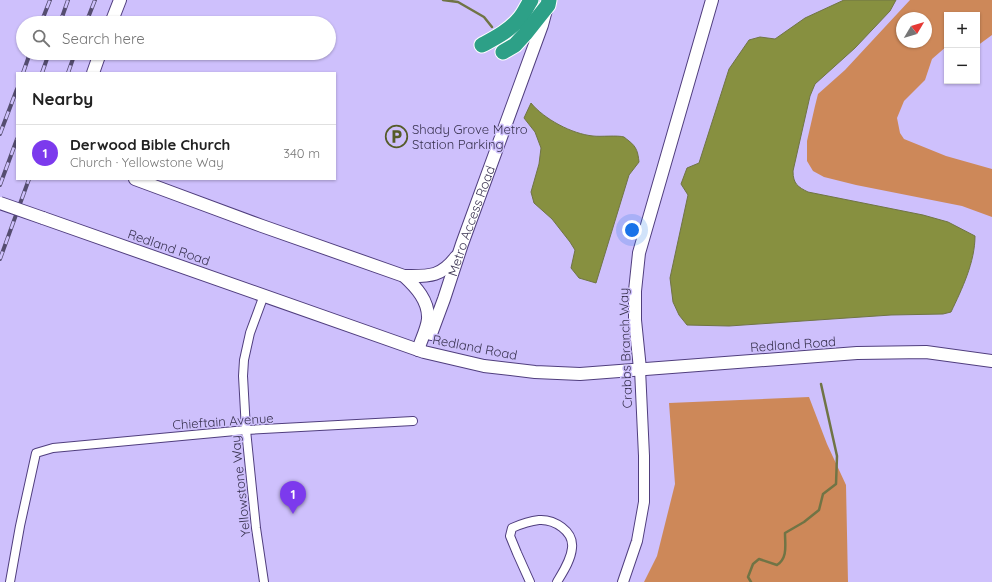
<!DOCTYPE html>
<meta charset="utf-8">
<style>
:root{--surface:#fff;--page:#f6f6f6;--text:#222;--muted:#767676;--line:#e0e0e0;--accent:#7c3aed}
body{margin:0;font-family:Quicksand,sans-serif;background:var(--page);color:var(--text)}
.controls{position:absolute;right:12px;top:12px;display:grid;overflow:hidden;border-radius:0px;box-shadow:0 1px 3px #0004}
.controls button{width:36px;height:36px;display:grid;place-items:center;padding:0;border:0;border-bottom:1px solid var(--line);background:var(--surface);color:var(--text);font:20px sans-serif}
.compass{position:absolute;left:896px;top:12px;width:36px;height:36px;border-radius:50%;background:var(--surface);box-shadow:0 1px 3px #0004;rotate:52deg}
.you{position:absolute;left:632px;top:230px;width:14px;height:14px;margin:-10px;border:3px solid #fff;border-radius:50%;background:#1a73e8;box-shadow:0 0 0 6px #1a73e833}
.badge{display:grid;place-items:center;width:26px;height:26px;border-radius:50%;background:var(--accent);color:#fff;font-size:13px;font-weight:700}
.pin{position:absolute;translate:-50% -33px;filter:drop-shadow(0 1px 2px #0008)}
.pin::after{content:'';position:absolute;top:21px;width:14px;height:12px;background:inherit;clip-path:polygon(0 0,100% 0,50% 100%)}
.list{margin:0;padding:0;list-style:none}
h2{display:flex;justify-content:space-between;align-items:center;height:52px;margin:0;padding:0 16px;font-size:17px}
h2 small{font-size:13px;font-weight:400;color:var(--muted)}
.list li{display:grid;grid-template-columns:26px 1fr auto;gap:12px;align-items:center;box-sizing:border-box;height:56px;padding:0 16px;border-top:1px solid var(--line)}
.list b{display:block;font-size:15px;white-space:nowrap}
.list p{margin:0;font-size:13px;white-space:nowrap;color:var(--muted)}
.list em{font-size:13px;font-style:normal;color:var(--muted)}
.icon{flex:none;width:22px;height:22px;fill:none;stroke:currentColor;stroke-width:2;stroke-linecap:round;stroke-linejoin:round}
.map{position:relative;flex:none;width:992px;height:582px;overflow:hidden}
.search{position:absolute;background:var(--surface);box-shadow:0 1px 3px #0004;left:16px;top:16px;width:320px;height:44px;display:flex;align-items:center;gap:10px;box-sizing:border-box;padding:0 14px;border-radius:22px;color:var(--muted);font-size:15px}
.panel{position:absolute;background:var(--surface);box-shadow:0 1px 3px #0004;left:16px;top:72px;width:320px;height:108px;border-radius:0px}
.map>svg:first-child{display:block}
</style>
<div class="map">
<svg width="992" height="582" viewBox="0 0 992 582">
<rect width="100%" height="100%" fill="#cec0fc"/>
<g fill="#cd8859" fill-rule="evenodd">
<path d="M910 0H992V35L977 46V15H947V46L932 59 925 80 904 101 897 118 900 133 904 139 946 156 992 169V217L962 206 856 185 824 177 813 171 807 161V141L815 106 818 94 845 70ZM902 18H926V42H902Z"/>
<polygon points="809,397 827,444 846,485 848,582 644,582 657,556 675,484 669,403"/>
</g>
<g fill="#879040" stroke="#707445">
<path d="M844 0H896L890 11 855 48 815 84 810 96 793 171C793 184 798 187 808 192L923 215 948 222 975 236C975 262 962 289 951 312L943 314 891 315 729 326 687 325 679 315 673 302 670 278 688 195 681 184 687 168 699 163 729 69 749 40 760 37 775 39 805 18Z"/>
<path d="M531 103C544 119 572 134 593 136 600 137 618 135 624 137 626 138 627 140 629 141 637 147 638 153 639 162L629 175 596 283 579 278 571 268 575 250 570 242 552 219 534 203 531 192 539 164 541 148 535 132 524 118Z"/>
</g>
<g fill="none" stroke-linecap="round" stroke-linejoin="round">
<g stroke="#707445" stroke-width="2.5">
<polyline points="443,0 458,2 484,17 492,27"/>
<path d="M751 582 748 577 753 564 759 559 777 565C788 558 785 545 785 533L804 522 819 510 823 494 836 484 837 456 821 384"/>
</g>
<defs>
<g id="minor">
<polyline points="10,582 20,526 36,453 53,448 246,430 413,421"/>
<polyline points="264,582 256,528 246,430 243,376 244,360 250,333 264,295"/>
<path d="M530 582 517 553 510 536 512 528C521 524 529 521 539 520 554 519 574 531 572 548 571 560 563 572 557 582"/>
</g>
<polyline id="tertiary" points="623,582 637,541 644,502 644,456 640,369"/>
<g id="secondary">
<polyline points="111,23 120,0"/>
<polyline points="93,73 100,53"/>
<path d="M135 179 262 226 404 276C416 287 429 301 428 319 427 329 421 340 418 350"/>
<polyline points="43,218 424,352 484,366 535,372 580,374 857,353 926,352 992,361"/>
<path d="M404 276C428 276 440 278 456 257"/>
<path id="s1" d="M431 334 444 299 462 244 542 25 546 10"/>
<polyline points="640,369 635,320 635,291 639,253 712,0"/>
</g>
<g id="motorway">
<path d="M482 45C495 38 509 31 519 19 524 14 527 6 531 0"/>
<polyline points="503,52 515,45 525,34 548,5 549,0"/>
</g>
</defs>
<use href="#minor" stroke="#503e7e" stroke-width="10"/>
<use href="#tertiary" stroke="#503e7e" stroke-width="12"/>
<use href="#secondary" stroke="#503e7e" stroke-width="14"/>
<use href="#motorway" stroke="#fff" stroke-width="17"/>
<use href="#minor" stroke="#fff" stroke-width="8"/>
<use href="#tertiary" stroke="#fff" stroke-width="10"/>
<use href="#secondary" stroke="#fff" stroke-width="12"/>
<use href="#motorway" stroke="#2da087" stroke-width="15"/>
<defs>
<g id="rail">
<polyline points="41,23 50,0"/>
<polyline points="60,23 68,0"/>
<polyline points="86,23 95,0"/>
<polyline points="23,73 30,53"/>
<polyline points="42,73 49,53"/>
<polyline points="68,73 75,53"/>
<polyline points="0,134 17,89"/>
<polyline points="0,185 17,139"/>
<polyline points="0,259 29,179"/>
</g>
</defs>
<use href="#rail" stroke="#554d70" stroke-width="4"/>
<use href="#rail" stroke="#cec0fc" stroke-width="2.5" stroke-dasharray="8" stroke-linecap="butt"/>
<defs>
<polyline id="secondary-bridge" points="0,203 43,218"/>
</defs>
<use href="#secondary-bridge" stroke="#503e7e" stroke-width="14" stroke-linecap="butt"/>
<use href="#secondary-bridge" stroke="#fff" stroke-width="12"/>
</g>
<defs>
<symbol id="parking-ring" viewBox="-11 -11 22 22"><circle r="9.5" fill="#cec0fc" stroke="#555b29" stroke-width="1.5"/><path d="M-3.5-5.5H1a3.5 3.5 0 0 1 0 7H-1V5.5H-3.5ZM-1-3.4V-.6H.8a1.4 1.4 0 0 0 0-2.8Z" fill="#555b29"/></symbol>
</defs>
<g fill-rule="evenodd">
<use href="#parking-ring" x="384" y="124" width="25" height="25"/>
</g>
<g text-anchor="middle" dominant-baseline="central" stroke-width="3" stroke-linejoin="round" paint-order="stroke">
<g font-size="13" fill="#393250" stroke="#cec0fc" text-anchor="start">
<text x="412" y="129">Shady Grove Metro<tspan x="412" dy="15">Station Parking</tspan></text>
</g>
<g font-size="13" fill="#393250" stroke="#cec0fc">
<text stroke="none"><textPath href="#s1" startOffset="120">Metro Access Road</textPath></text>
<text transform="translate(169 247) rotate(19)">Redland Road</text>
<text transform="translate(793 344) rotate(-4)">Redland Road</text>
<text transform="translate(475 347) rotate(11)">Redland Road</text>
<text transform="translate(625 348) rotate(-92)">Crabbs Branch Way</text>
<text transform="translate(223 421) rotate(-4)">Chieftain Avenue</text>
<text transform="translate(240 486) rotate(-96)">Yellowstone Way</text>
</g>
</g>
</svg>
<div class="controls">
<button>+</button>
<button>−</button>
</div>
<svg class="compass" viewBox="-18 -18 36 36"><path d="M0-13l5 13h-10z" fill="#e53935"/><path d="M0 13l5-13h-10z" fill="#767676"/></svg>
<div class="you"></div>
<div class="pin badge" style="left:293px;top:514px">1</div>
<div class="search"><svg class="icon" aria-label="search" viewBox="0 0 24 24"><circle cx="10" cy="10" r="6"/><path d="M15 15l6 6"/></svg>Search here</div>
<section class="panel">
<h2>Nearby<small></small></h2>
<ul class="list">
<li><span class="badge">1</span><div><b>Derwood Bible Church</b><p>Church · Yellowstone Way</p></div><em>340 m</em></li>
</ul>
</section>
</div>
